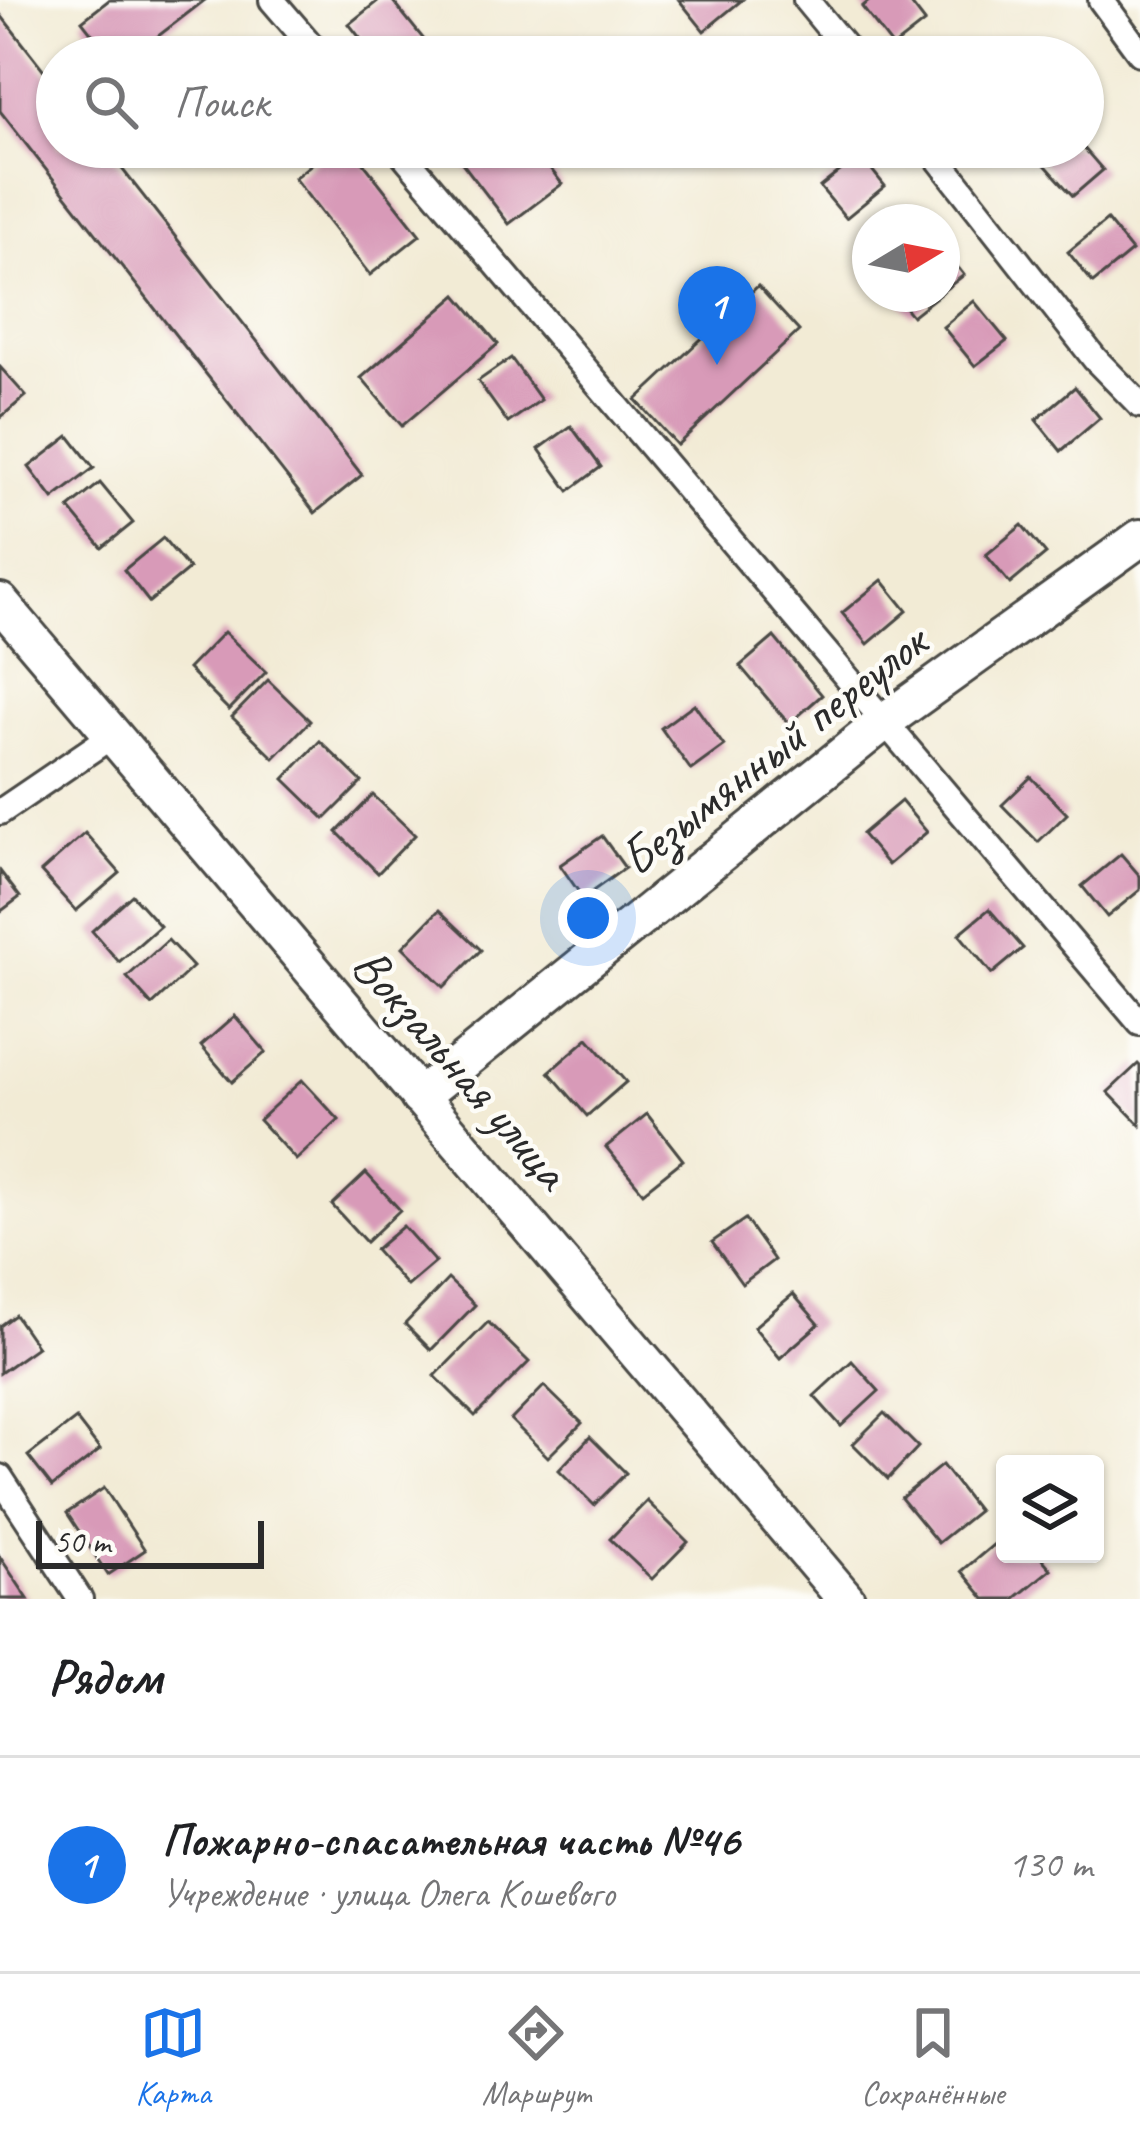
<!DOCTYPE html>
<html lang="ru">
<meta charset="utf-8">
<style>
:root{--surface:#fff;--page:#f2f2f2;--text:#202124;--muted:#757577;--line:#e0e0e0;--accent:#1a73e8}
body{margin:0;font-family:Caveat,sans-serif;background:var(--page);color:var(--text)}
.controls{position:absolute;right:36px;bottom:36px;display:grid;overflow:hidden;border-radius:12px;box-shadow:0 3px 9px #0004}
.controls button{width:108px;height:108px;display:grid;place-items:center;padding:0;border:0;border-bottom:3px solid var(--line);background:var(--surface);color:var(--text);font:60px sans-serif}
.compass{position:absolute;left:852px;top:204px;width:108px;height:108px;border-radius:50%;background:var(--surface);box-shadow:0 3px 9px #0004;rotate:80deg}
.scale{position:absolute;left:36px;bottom:30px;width:228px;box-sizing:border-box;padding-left:12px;border:6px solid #2b2b2b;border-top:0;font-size:33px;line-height:42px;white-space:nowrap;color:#2b2b2b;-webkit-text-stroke:9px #fdfcf7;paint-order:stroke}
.you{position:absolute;left:588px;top:918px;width:42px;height:42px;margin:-30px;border:9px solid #fff;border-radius:50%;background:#1a73e8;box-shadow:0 0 0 18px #1a73e833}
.badge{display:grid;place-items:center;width:78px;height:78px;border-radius:50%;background:var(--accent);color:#fff;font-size:39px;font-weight:700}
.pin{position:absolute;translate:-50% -99px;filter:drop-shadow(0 3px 6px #0008)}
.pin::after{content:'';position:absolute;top:63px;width:42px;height:36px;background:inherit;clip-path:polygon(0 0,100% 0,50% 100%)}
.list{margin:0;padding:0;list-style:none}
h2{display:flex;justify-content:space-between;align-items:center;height:156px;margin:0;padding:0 48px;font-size:51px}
h2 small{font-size:39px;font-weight:400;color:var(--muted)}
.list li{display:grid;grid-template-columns:78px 1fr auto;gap:36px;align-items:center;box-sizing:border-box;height:216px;padding:0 48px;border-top:3px solid var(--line)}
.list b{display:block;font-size:45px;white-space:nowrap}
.list p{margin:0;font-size:39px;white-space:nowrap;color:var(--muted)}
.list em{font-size:39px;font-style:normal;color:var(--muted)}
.icon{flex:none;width:66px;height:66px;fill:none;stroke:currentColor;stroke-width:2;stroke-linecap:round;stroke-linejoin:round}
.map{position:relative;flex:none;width:1140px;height:1599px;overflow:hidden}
.search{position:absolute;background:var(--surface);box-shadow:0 3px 9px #0004;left:36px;right:36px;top:36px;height:132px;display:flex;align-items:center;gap:30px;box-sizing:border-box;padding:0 42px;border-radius:66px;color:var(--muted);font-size:45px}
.sheet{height:372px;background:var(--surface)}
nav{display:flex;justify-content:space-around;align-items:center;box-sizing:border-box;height:168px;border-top:3px solid var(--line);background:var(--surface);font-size:33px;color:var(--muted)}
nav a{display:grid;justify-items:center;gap:6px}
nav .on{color:var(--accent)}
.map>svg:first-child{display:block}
</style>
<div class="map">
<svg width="1140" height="1599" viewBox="0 0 1140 1599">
<rect width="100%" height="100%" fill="#fdfcf7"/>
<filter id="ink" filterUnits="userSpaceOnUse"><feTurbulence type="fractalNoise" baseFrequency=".00833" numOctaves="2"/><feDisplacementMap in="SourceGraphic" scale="24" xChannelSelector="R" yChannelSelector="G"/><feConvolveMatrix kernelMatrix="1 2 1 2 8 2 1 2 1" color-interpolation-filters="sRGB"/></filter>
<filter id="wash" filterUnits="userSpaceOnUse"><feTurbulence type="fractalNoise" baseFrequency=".004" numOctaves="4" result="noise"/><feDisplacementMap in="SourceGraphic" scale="48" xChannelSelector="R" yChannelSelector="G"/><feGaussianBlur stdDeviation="2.7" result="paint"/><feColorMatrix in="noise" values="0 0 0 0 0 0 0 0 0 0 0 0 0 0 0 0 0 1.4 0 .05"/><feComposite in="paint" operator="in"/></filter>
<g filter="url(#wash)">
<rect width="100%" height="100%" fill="#f2ebd5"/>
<g id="blocks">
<g fill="#d89ab8">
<polygon points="109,0 205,0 131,57 110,57 82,21"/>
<polygon points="379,0 392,0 438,57 375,57 349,24"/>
<polygon points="679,0 742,0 704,31"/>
<polygon points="870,0 908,0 925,22 893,47 862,7"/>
<polygon points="0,14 57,87 57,147 105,147 362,475 315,513 0,111"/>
<polygon points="333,147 351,147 420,235 370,275 294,178"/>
<polygon points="478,147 534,147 562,184 509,224 460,160"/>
<polygon points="1051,147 1083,147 1103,170 1073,196 1039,158"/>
<polygon points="860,155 885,186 846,218 820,187"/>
<polygon points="1107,220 1132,251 1093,283 1068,252"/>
<polygon points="942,247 964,275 942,292"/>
<polygon points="758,286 799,331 677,445 636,400"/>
<polygon points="894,294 940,294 912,316"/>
<polygon points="457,295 498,344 402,426 361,378"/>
<polygon points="974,301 1007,341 975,366 943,327"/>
<polygon points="511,358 541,400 508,423 478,381"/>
<polygon points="0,367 26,396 0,418"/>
<polygon points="1075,387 1100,418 1061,451 1036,420"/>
<polygon points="571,426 601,467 569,491 539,449"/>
<polygon points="69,436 94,468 53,499 29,467"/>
<polygon points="100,483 133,523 102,548 69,508"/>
<polygon points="1022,525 1046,554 1010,584 986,555"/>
<polygon points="163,538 189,569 149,602 124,570"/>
<polygon points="882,580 907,611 868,644 842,613"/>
<polygon points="224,632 266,672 229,710 188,669"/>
<polygon points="774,637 822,695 789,724 740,666"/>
<polygon points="268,680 310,721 274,758 232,717"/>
<polygon points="694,704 724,746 691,770 661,728"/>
<polygon points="320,741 362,782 325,819 284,779"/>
<polygon points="1031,777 1067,814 1038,842 1002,805"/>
<polygon points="373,795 415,835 378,873 337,832"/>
<polygon points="901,801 927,832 888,865 862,834"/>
<polygon points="85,833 120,873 76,911 41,872"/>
<polygon points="602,836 625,868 583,898 560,865"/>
<polygon points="1121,854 1140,876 1140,890 1107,917 1082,886"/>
<polygon points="0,871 20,897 0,912"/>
<polygon points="132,895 160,926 119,962 92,931"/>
<polygon points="989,909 1023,948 992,974 959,934"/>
<polygon points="439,910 481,950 444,987 403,947"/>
<polygon points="168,940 193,967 152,1005 127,977"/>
<polygon points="235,1016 266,1052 232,1082 201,1046"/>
<polygon points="588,1038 626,1082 587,1116 549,1072"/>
<polygon points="1138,1064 1140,1066 1140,1125 1108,1092"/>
<polygon points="302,1080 339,1120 296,1160 259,1120"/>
<polygon points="647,1114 683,1160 643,1192 606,1147"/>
<polygon points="366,1173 400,1210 366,1242 332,1205"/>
<polygon points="745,1219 774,1260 742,1284 712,1242"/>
<polygon points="403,1226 435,1262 407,1286 375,1250"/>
<polygon points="448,1279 475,1305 431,1350 405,1324"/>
<polygon points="793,1294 819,1324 780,1358 754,1327"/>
<polygon points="15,1315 37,1347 0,1373 0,1326"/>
<polygon points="488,1322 529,1362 475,1416 435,1376"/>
<polygon points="852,1361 879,1391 841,1426 814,1396"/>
<polygon points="544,1386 582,1423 548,1457 511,1420"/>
<polygon points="884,1413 918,1447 888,1479 853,1444"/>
<polygon points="76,1419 100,1450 52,1487 28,1456"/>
<polygon points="590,1437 626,1473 594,1505 559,1470"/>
<polygon points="942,1465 978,1511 938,1543 901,1498"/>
<polygon points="104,1488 145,1550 108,1575 67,1513"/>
<polygon points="647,1501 688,1542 652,1579 610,1539"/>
<polygon points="1005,1535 1005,1554 1038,1554 1051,1569 1014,1599 985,1599 962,1571"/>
<polygon points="0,1557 28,1599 0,1599"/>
</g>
</g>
</g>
<g filter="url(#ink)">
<use href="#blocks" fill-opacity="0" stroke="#494844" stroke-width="3"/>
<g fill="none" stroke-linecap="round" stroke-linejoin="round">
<defs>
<g id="street">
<polyline points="272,0 321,57"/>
<polyline points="806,0 853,57"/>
<polyline points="1101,0 1140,53"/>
<polyline points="397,147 1140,1023"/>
<polyline points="929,147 1095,359 1140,405"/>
<polyline points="0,812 110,737"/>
<polyline points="0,1477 80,1599"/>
</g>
<g id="secondary">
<polyline points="0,602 846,1599"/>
<polyline points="419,1097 885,721 1140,538"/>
</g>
</defs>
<use href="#street" stroke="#494844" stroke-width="30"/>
<use href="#secondary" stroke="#494844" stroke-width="42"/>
<use href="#street" stroke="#fff" stroke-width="24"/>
<use href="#secondary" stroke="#fff" stroke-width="36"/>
</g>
</g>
<g text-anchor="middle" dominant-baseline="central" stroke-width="9" stroke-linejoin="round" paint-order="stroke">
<g font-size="51" fill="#2b2b2b" stroke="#fdfcf7">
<text transform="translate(773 750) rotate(-38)">Безымянный переулок</text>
<text transform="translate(461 1068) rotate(49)">Вокзальная улица</text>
</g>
</g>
</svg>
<div class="controls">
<button><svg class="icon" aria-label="layers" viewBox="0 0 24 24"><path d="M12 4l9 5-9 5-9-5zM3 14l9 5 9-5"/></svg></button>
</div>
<svg class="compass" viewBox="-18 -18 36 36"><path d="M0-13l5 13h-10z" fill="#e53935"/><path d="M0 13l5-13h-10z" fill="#757577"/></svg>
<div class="scale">50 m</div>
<div class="you"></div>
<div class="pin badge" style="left:717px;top:365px">1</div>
<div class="search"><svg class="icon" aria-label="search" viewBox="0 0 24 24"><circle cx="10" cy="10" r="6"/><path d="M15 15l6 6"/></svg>Поиск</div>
</div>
<section class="sheet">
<h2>Рядом<small></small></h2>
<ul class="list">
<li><span class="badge">1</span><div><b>Пожарно-спасательная часть №46</b><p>Учреждение · улица Олега Кошевого</p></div><em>130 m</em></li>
</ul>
</section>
<nav>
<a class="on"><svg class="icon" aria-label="map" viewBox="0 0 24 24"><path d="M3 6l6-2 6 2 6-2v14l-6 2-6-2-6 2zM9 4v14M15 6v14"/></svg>Карта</a>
<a><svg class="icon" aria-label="directions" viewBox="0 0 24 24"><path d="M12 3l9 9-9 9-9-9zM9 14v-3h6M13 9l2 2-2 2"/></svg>Маршрут</a>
<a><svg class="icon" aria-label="saved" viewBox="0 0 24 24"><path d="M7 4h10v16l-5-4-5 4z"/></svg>Сохранённые</a>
</nav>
